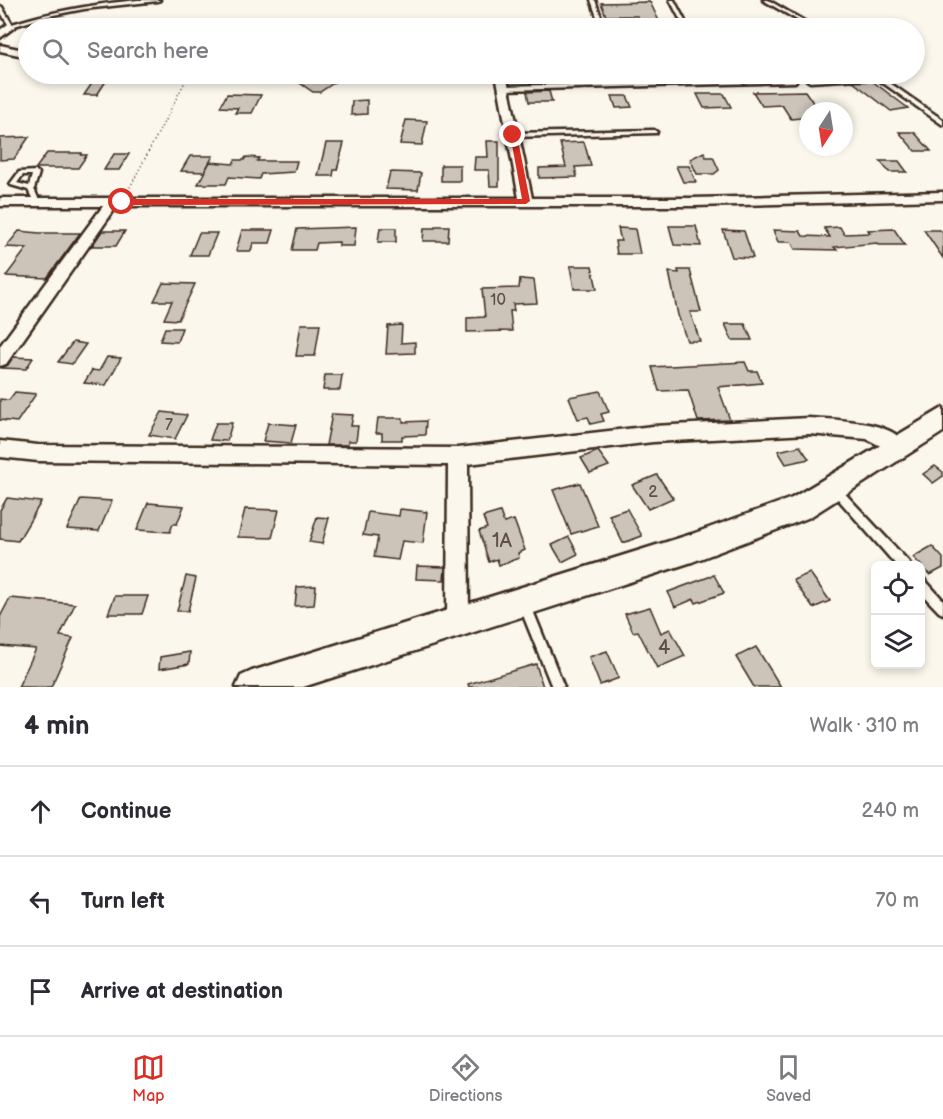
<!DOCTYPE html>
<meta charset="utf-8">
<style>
:root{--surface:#fff;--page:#f2f2f3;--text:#2b2b33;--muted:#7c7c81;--line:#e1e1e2;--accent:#d93025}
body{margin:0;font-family:"Balsamiq Sans",sans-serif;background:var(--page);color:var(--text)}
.controls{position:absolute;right:18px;bottom:18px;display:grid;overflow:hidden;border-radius:9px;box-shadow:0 3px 9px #0003}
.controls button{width:54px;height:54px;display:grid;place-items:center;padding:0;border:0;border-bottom:2px solid var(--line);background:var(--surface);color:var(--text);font:30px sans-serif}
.compass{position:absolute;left:799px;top:102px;width:54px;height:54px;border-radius:50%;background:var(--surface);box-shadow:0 3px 9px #0003;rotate:192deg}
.stop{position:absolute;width:18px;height:18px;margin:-14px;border:4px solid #d93025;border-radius:50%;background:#fff}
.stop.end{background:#d93025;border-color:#fff;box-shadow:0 2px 6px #0008}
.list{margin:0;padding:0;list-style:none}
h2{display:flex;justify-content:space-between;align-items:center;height:78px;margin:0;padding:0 24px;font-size:26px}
h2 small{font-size:20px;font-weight:400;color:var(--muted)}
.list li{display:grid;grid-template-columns:39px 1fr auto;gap:18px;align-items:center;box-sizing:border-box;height:90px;padding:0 24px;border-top:2px solid var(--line)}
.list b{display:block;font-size:22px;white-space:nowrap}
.list em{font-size:20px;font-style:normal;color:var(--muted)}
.icon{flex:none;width:33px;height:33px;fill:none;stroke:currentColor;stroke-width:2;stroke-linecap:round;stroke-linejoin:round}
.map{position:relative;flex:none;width:943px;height:687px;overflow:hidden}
.search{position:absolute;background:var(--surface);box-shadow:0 3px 9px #0003;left:18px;right:18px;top:18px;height:66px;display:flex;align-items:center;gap:15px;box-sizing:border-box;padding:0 21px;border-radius:33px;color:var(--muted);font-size:22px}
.sheet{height:348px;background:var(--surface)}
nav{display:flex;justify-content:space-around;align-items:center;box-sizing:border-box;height:84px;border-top:2px solid var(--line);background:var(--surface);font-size:16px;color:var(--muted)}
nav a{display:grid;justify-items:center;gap:3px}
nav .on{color:var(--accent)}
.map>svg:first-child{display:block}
</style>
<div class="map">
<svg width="943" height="687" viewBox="0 0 943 687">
<rect width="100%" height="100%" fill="#fbf7ec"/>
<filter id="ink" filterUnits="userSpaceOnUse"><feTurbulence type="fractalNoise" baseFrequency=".0167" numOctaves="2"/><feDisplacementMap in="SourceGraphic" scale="12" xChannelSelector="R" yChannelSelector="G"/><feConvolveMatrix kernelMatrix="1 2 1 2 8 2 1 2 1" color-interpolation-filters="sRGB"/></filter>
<g filter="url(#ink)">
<g fill="#ccc4b9" stroke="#3b2a1e" stroke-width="1.5">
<polygon points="650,2 659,21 640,21 637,16 606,16 601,3"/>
<polygon points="108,78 97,95 84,95 95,79"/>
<polygon points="341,78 320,92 313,92 297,81"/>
<polygon points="872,81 908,108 891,111 853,82"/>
<polygon points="549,91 552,102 529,102 527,92"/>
<polygon points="805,91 814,104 800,118 791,119 782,105 762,106 753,92"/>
<polygon points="227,94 261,95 252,113 235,113 238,108 220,107"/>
<polygon points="697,94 724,94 731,107 704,108"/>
<polygon points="612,96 627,96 632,107 616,108"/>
<polygon points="367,100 367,114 351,115 352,101"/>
<polygon points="406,120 427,121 422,145 400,144"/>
<polygon points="899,132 914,132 931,151 915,151"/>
<polygon points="29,137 14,159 0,160 0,138"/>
<polygon points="487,141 499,141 499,186 490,186 489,170 474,170 475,157 488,157"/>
<polygon points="584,142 591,166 575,167 577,177 539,178 539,168 566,167 560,143"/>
<polygon points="326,143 344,143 337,170 334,170 333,176 318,176"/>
<polygon points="704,152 706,157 713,157 719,170 714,174 697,174 690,159"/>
<polygon points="47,153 82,153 81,155 87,155 78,168 36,168"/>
<polygon points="114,154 129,154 119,170 104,170"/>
<polygon points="190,156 213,156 204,172 181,171"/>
<polygon points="246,157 259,158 257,161 297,161 294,172 261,174 259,179 229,177 226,184 198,184 210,162 233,164 235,160 244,160"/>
<polygon points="880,161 899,161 907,172 889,172"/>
<rect x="441" y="165" width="19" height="16"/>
<polygon points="676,166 689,166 696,182 683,182"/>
<polygon points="390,172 421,173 418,190 386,189"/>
<polygon points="435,226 449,226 448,241 423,241 424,228 435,228"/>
<polygon points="669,226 696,226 701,246 674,245"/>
<polygon points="356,227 354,246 339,246 339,242 317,243 315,250 292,250 297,229"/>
<polygon points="840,227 844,234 870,233 868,230 894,229 905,245 878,245 877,243 834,247 837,250 795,249 791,242 778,242 773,230 800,231 803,236 830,237 824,228"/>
<polygon points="380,228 396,228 396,242 378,242"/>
<polygon points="618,228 635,229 640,254 617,254 615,241 621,241"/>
<polygon points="242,230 274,230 270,243 253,243 251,251 236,251"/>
<polygon points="723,230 744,231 753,258 732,257"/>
<polygon points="924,230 940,230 943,233 943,258"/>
<polygon points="19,231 39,233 80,233 47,278 6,276 27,248 6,247"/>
<polygon points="102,231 125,231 116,246 92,246"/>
<polygon points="199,233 217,233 208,255 190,255"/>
<polygon points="570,266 592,266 597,289 574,289"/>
<polygon points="678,270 690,270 701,312 690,312 700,341 687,341 678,315 669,272 679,273"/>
<polygon points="520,279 534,280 537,303 513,304 514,311 510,311 512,331 467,332 467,318 485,317 482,289 519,288"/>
<polygon points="163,283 195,284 178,320 164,319 172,301 154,301"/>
<polygon points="301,324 320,324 315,356 296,356"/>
<polygon points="725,324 745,324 752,340 732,340"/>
<polygon points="402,325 401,343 415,342 415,353 386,354 388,326"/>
<polygon points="165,328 182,328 177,342 160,341"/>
<polygon points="73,342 86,344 72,364 58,362"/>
<polygon points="13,357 33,358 26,369 1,368 8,365"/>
<polygon points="107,357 121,358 106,385 84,383 92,370 99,371"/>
<polygon points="745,362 749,371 757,371 762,383 718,387 730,420 698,421 688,390 659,391 652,367"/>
<polygon points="325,375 342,375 340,390 323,390"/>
<polygon points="600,391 609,412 601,414 604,421 591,424 588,417 578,419 569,397"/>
<polygon points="15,392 36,394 17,422 0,420 0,399 9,400"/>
<polygon points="162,412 187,415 175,439 149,435"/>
<polygon points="332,414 353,415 351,426 358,426 356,441 348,441 348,445 326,445"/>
<polygon points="378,418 403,418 403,422 426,421 425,435 402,436 402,440 382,440 382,433 376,433"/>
<polygon points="216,423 232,423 227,441 210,440"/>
<polygon points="268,423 296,425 291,443 263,441"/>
<polygon points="800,446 809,459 786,464 778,451"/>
<polygon points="598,451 609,466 590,473 581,458"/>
<polygon points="935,466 943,472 943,476 933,483 923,474"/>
<polygon points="657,475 673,498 648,509 632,485"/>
<polygon points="580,483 598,526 571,534 553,490"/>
<polygon points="7,498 41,502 18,541 0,539 0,510"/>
<polygon points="81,499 112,501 99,531 67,529"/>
<polygon points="148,503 184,506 177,524 173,524 170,532 137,530"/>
<polygon points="245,509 279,510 272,538 238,537"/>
<polygon points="400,509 427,512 423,543 402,541 398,560 374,557 378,537 363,535 368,512 399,516"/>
<polygon points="627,509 642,536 623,543 609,515"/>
<polygon points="500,512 504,523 514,520 525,550 518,553 519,558 499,565 497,559 489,562 479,531 487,528 483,517"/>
<polygon points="317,517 329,518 322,544 309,542"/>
<polygon points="569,537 578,554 562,562 552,545"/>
<polygon points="932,546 943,558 943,568 930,575 913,557"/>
<polygon points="417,566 445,567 444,580 416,579"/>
<polygon points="810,573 830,601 813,608 793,580"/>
<polygon points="714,575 724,593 696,603 694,599 675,607 668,592"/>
<polygon points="186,576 196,578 188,611 177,611"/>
<polygon points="316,586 314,605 295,606 297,587"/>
<polygon points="115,596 148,596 142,614 108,614"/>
<polygon points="10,598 75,604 60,636 73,638 51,687 18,687 36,649 0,646 0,617"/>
<polygon points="650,607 661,633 670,629 685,656 657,668 638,631 633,632 625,614"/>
<polygon points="756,647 781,687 754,687 736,657"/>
<polygon points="607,651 619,678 600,685 589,657"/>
<polygon points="190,652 189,664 159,669 160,657"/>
<polygon points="536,664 543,687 469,687 468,684"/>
</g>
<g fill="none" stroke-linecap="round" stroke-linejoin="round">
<defs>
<g id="lane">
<path d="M138 0H160L158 1 84 9 48 16 11 27 9 26 0 11V6L2 7 12 24C53 11 95 4 138 0Z"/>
<polygon points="591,0 595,0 605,28 601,28"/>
<polygon points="670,0 674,0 685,21 685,22 681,21"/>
<polygon points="763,0 768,0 816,28 811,28"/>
<polygon points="361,22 365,23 364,28 360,28"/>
<polygon points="872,74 877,74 943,120 943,125 876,78 810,82 807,80 810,78 872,75"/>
<polygon points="793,79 796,81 795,82 504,90 501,88 504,86"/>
<polygon points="654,130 657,132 656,133 513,137 510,135 513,133"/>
<path d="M36 171 39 173 34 189 38 198 35 204H33L30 202 32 198 28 190 11 185 10 184 19 172ZM23 175H32L29 186 17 183Z"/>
<polygon points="834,483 837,485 909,562 910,566 897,566 831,491 829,488 831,485"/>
<polygon points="920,578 924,579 943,600 943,614 939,612 920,592"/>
<polygon points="525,599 529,601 564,687 552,687 519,605 521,601"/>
</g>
<g id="street">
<polygon points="8,24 16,26 0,38 0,30"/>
<polygon points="0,45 28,51 28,57 0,51"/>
<polygon points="496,74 506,74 532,198 693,198 943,192 943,200 693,206 117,206 6,364 0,366 0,346 103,206 0,206 0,198 519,198"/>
<path d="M809 418C835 420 895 420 907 447L905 453 898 455 867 439 809 434 653 442 468 464 469 621 466 629 458 632 450 629 447 621 448 465 38 461 0 457V441L38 445 458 448 653 426Z"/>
</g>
<polygon id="secondary" points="943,408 943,432 810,517 800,521 692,562 303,687 236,687 241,676 252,671 692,534 792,498"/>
</defs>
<use href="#lane" stroke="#3b2a1e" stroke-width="5"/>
<use href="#street" stroke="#3b2a1e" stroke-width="5"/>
<use href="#secondary" stroke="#3b2a1e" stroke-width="5"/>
<polyline stroke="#3b2a1e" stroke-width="1.5" stroke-dasharray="1 3" stroke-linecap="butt" points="128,191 189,74"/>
<use href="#lane" fill="#fbf7ec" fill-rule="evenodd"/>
<use href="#street" fill="#fbf7ec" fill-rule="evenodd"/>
<use href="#secondary" fill="#fbf7ec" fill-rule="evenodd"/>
</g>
</g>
<polygon fill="#d93025" points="510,134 517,135 530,201 526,204 122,205 118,202 122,199 522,199"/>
<g text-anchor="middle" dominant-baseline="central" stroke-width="4.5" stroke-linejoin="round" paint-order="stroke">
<g font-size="16" fill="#5f5045">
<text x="498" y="300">10</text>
<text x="169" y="425">7</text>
<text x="653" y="492">2</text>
</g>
<g font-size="20" fill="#5f5045">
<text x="502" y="541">1А</text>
<text x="664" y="648">4</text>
</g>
</g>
</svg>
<div class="controls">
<button><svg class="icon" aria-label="locate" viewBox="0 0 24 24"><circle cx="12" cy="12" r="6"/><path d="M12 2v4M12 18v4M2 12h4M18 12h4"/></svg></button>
<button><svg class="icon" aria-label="layers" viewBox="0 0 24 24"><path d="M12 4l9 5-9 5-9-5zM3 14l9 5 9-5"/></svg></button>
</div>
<svg class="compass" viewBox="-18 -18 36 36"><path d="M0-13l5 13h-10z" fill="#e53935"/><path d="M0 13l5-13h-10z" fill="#7c7c81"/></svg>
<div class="stop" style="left:122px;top:202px"></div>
<div class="stop end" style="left:513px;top:135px"></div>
<div class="search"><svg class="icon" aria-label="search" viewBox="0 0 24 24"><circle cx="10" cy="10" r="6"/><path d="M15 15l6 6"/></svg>Search here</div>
</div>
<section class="sheet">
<h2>4 min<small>Walk · 310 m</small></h2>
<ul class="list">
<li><svg class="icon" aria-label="ahead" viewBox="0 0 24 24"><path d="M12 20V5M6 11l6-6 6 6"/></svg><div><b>Continue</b></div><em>240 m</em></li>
<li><svg class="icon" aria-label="left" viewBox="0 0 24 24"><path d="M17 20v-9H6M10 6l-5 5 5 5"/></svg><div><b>Turn left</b></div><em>70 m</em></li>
<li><svg class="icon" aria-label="arrive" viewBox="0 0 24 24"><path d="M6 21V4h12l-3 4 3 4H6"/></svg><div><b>Arrive at destination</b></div></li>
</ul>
</section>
<nav>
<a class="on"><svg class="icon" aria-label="map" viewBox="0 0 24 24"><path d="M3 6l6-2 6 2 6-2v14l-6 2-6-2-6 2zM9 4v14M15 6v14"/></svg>Map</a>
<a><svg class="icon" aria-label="directions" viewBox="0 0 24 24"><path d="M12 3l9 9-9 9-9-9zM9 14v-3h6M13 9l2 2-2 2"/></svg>Directions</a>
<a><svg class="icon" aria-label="saved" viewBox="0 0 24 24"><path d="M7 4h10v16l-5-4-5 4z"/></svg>Saved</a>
</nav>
